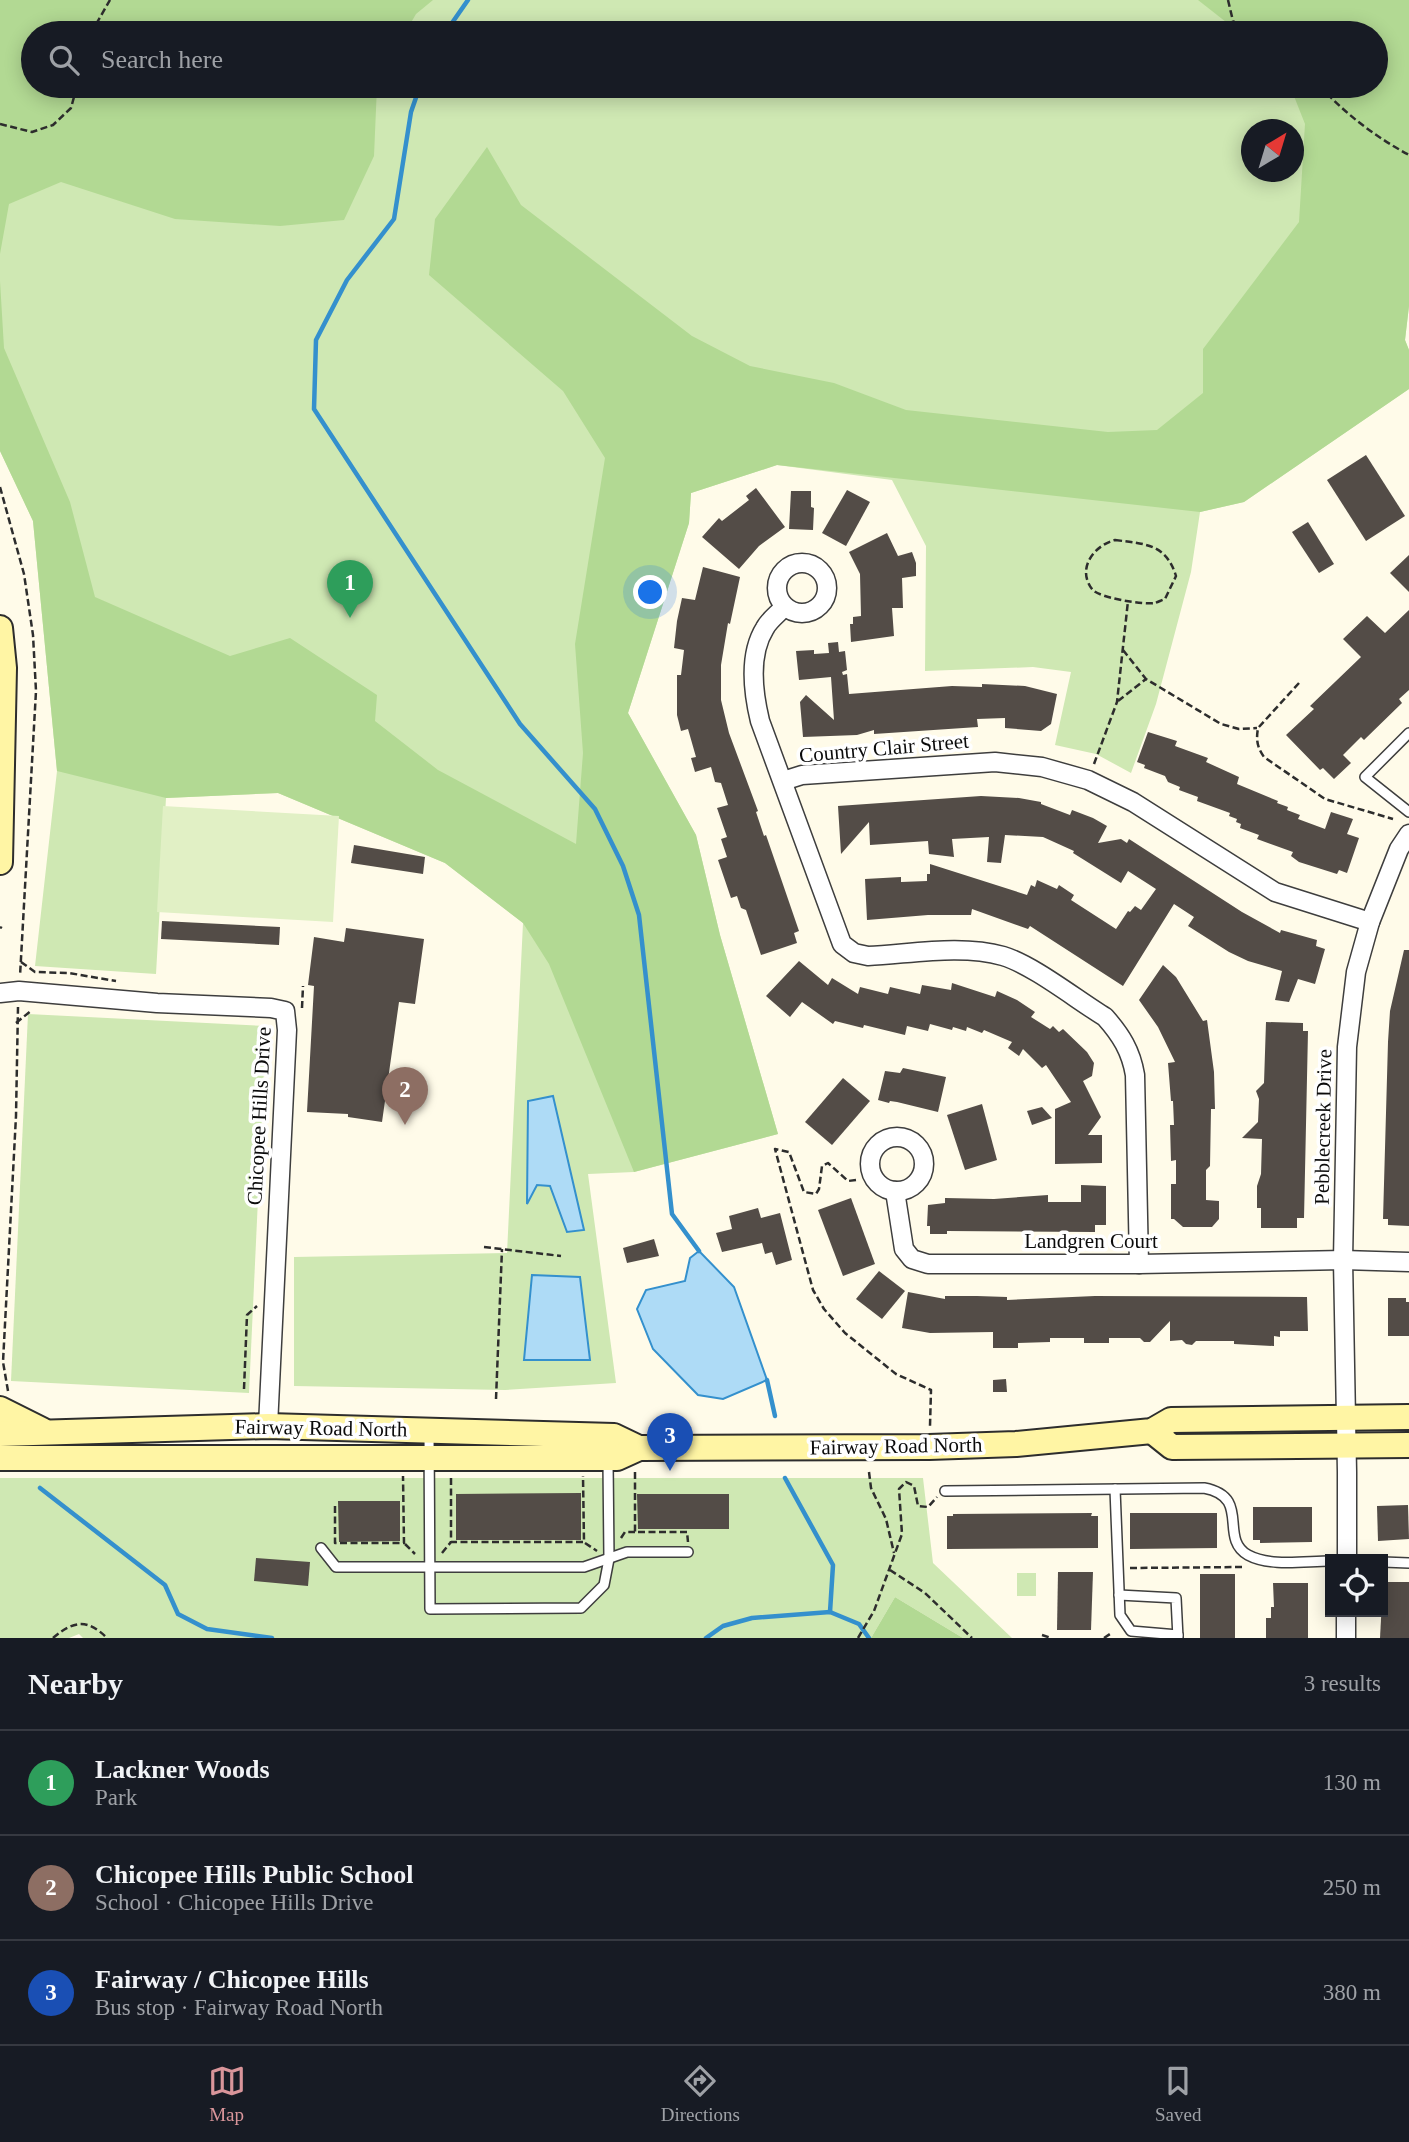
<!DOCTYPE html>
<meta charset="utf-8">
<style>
:root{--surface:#171b24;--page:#242831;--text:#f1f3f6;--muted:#9ea1a6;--line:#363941;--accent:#d9959a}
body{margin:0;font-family:Georgia,serif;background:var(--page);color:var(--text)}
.controls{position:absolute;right:21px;bottom:21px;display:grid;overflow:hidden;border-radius:0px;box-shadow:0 4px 18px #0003}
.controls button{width:63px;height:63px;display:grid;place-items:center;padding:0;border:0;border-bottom:2px solid var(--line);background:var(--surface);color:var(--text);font:35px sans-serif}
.compass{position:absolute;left:1241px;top:119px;width:63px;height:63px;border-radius:50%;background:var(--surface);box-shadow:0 4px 18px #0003;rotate:38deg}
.you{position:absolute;left:651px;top:593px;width:24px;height:24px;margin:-18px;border:5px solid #fff;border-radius:50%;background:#1a73e8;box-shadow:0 0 0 10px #1a73e833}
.badge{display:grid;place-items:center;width:46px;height:46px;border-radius:50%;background:var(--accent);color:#fff;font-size:23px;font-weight:700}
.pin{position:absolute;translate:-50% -58px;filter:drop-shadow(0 2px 4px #0008)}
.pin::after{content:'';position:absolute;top:37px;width:24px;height:21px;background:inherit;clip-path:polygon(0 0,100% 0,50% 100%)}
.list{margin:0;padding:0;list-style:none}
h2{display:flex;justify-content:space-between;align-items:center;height:91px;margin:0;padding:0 28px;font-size:30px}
h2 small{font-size:23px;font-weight:400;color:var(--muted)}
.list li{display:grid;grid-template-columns:46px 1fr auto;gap:21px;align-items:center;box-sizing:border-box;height:105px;padding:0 28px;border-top:2px solid var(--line)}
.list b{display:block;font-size:26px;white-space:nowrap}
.list p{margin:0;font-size:23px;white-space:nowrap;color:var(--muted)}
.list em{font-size:23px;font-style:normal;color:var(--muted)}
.icon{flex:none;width:38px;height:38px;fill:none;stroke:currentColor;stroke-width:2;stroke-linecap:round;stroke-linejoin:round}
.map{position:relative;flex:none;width:1409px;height:1638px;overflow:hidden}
.search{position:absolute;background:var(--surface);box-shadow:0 4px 18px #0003;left:21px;right:21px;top:21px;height:77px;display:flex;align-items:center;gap:18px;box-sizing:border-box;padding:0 24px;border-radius:38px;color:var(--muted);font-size:26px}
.sheet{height:406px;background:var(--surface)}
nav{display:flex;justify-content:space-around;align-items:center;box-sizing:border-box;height:98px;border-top:2px solid var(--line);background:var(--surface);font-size:19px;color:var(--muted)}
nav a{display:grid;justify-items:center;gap:4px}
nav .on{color:var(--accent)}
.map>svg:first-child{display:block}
</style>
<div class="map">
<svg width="1409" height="1638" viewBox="0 0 1409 1638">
<rect width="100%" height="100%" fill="#fffbe9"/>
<g fill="#cfe8b3" fill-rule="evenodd">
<path d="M0 0H1409V306L1405 340 1409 350V389L1244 502 1200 512 1191 572 1156 704 1131 773 1096 754 1055 745 1071 672 1033 667 925 671 926 546 892 480 777 465 691 493 689 523 628 713 696 835 720 935 778 1134 634 1172 588 1174 616 1383 505 1390 294 1386V1257L507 1253 523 923 445 863 278 793 166 798 156 974 35 966 57 771 33 521 0 451ZM33 33H1376V86H33ZM1252 130H1294V172H1252Z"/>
<polygon points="28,1014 266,1026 249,1393 11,1381"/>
<polygon points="0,1478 923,1478 933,1563 1012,1638 963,1638 895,1597 871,1638 83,1638 79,1634 69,1638 0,1638"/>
<rect x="1017" y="1573" width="19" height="23"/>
</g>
<g fill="#b2d993">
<polygon points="0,0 433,0 416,14 405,33 33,33 33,86 377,86 374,156 344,220 280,226 175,219 61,182 9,204 0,254"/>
<polygon points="1198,0 1409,0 1409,306 1405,340 1409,350 1409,389 1244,502 1200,512 777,465 691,493 689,523 628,713 696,835 720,935 778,1134 634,1172 549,964 523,923 445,863 278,793 166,798 57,771 33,521 0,451 0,281 4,348 70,502 95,597 230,656 290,638 377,695 375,721 438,770 576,844 583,753 575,644 605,458 563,391 429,275 435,219 487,147 521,205 692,336 750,366 834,383 906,410 1108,432 1157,430 1203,393 1203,349 1299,222 1305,124 1290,86 1376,86 1376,33 1240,33"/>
<polygon points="895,1597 963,1638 871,1638"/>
</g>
<polygon fill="#e1f0c5" points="163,806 339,816 333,922 157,912"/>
<g fill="#aedbf6" stroke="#3490cd" stroke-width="2">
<polygon points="553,1096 584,1230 567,1232 550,1186 537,1185 527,1204 528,1101"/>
<polygon points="699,1251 734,1287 767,1380 723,1399 698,1395 653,1349 637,1309 646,1290 685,1281 690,1258"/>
<polygon points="532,1275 580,1277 590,1360 524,1360"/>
</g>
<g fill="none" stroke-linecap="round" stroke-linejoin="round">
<g stroke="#3490cd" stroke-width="4.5">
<polyline points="445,33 468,0"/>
<polyline points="420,86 411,112 394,219 347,280 316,340 314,409 520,724 595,809 623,866 639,915 672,1214 699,1251"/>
<polyline points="767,1380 775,1416"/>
<polyline points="785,1478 833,1565 830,1612"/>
<polyline points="40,1488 165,1585 178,1614 207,1629 272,1638"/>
<polyline points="706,1638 723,1626 752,1618 830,1612 859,1624 869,1638"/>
</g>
</g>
<g fill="#534c47">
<polygon points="1366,455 1405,516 1366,541 1327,480"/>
<polygon points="756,488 785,527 759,546 739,569 702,537 719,518 722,521 749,500 746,496"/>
<polygon points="847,490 870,502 846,546 822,533"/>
<polygon points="791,491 811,491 811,507 814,508 813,530 789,529"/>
<polygon points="1308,522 1334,564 1319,573 1292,532"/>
<polygon points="887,533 898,556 912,552 916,563 916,576 902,578 903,608 892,608 894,636 851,642 850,624 853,624 853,617 861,616 860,574 849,552"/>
<polygon points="1409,555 1409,592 1390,573"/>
<polygon points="703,567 740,577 730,624 728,623 721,665 721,700 729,733 758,811 756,812 764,836 766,835 799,931 794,933 797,943 761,955 746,910 741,908 737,896 731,898 718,860 727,857 721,839 727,837 717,808 728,805 721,783 715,782 711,767 695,772 691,758 696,757 688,729 681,731 677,715 677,675 681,675 684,650 674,648 677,621 682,598 695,600"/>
<polygon points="1409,610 1409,690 1399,699 1402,703 1364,740 1361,737 1343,755 1351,763 1334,779 1323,768 1320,770 1286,735 1314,709 1310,706 1361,657 1343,639 1367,616 1385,633"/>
<polygon points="838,642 839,652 845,651 847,670 842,672 843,675 847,674 849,694 952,686 982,687 982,684 1025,686 1057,694 1051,724 1041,731 1005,728 1005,718 977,719 978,727 874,734 874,730 857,735 803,737 800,702 806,695 834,720 831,677 799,680 796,651 814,650 814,654 829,653 828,643"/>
<polygon points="1148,732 1177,741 1175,746 1208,758 1206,762 1239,777 1237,784 1278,801 1277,803 1288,807 1287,810 1300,815 1298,819 1325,829 1331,812 1353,819 1347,834 1359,838 1347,873 1339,870 1337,874 1299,862 1291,856 1293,852 1257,839 1259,835 1240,828 1241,824 1236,822 1237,819 1229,816 1230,813 1197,801 1198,797 1179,790 1180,787 1168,782 1165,776 1144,768 1145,765 1137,762"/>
<polygon points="981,796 1019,798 1041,802 1041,804 1070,815 1072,810 1093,818 1107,826 1098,843 1121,839 1127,843 1129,839 1242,912 1280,933 1281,930 1317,940 1316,946 1325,949 1315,984 1298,979 1289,1002 1275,1000 1282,971 1248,961 1229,952 1188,926 1194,917 1174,904 1123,986 1030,926 1028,929 972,909 971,915 928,915 867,920 865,879 901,877 901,882 927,881 927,874 930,874 930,864 1027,895 1031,885 1035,887 1037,880 1057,889 1059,885 1074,895 1071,900 1116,929 1128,911 1130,912 1135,906 1141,910 1156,889 1128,871 1121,883 1073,853 1074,851 1043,837 1005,835 1001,863 987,862 989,837 952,839 954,857 929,854 928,841 870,845 869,822 841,854 838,806"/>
<polygon points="354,845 425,857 423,874 351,863"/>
<polygon points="162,921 280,927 279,945 161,939"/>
<polygon points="346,928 424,939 415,1004 399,1002 382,1122 348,1117 348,1114 307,1112 314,986 308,985 314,937 344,942"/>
<polygon points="1404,950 1409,950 1409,1226 1388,1225 1388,1219 1383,1219 1388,1042 1390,1011"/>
<polygon points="799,961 828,985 832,978 858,994 860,987 888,994 890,987 920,994 922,985 951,990 952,983 995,997 997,991 1017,1000 1035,1012 1031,1017 1050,1029 1053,1026 1059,1032 1063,1029 1087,1052 1094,1063 1092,1076 1083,1081 1101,1117 1088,1135 1102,1135 1102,1163 1055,1164 1055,1109 1071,1102 1046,1065 1042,1068 1023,1049 1019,1056 1008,1048 1012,1042 984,1030 982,1033 967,1027 966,1031 953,1027 952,1030 930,1024 928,1031 907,1026 905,1035 864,1025 863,1028 835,1021 833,1024 802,1002 790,1017 766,996"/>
<polygon points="1163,965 1176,977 1203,1021 1207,1020 1214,1072 1215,1109 1211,1109 1210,1166 1206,1170 1206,1200 1219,1201 1219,1219 1212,1227 1183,1227 1174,1219 1171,1219 1171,1184 1176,1184 1176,1160 1171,1161 1170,1125 1174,1125 1173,1101 1171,1101 1168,1063 1175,1062 1158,1027 1139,1000"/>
<polygon points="1266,1022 1303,1023 1303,1031 1308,1031 1304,1218 1297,1218 1297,1228 1261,1228 1261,1208 1257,1208 1257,1186 1261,1174 1262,1139 1242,1138 1258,1122 1259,1099 1256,1091 1264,1083"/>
<polygon points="903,1068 946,1077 938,1112 897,1102 890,1101 889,1103 878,1100 885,1071 900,1073"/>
<polygon points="843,1078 870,1101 832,1145 805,1122"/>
<polygon points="982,1104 997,1160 965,1170 947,1115"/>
<polygon points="1042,1107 1052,1118 1032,1125 1027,1111"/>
<polygon points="1081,1185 1106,1186 1106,1225 1095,1225 1095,1232 947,1231 947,1234 930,1234 930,1226 927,1226 928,1205 945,1203 945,1198 994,1199 1048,1195 1048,1202 1081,1202"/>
<polygon points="851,1198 875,1264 843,1276 818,1210"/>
<polygon points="758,1208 761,1218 780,1213 792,1260 776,1265 772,1252 765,1254 762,1243 722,1252 716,1233 732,1229 729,1216"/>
<polygon points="654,1239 659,1256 627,1263 623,1248"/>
<polygon points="879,1271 905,1291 882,1319 856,1299"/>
<polygon points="908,1292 945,1299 945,1296 977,1296 1007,1297 1007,1300 1095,1296 1307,1297 1308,1331 1280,1331 1280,1337 1274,1336 1274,1346 1234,1344 1234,1341 1196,1341 1192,1345 1186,1344 1182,1340 1170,1341 1170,1321 1150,1342 1144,1342 1140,1338 1109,1338 1109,1343 1084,1343 1084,1338 1050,1338 1050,1342 1018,1343 1018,1348 993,1348 993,1332 930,1333 902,1328"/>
<polygon points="1388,1298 1406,1298 1406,1302 1409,1302 1409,1336 1388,1336"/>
<polygon points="1006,1379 1007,1392 993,1392 993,1380"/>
<polygon points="581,1493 581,1540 456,1540 456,1494"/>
<polygon points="637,1494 729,1494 729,1529 638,1529"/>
<polygon points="338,1501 400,1501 400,1541 339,1542"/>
<polygon points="1408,1505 1409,1539 1378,1541 1377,1506"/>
<polygon points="1253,1507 1312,1507 1312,1542 1260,1543 1260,1540 1253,1540"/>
<polygon points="1092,1513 1091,1516 1098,1516 1098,1548 947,1549 947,1516 953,1516 953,1514"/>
<polygon points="1130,1513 1217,1513 1217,1548 1130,1549"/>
<polygon points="256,1558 310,1562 308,1586 254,1581"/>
<polygon points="1058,1572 1093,1572 1091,1630 1057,1630"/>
<rect x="1200" y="1574" width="35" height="64"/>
<polygon points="1383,1582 1409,1582 1409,1638 1380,1638"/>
<polygon points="1273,1583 1308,1583 1308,1638 1266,1638 1266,1618 1271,1618 1271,1607 1274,1607"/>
</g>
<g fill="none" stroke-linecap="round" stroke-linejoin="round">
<defs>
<g id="service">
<polyline points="1409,733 1365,777 1409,812"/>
<polyline points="429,1431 430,1609 581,1608 604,1585 609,1559 608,1461"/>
<polyline points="1115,1489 1120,1615 1131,1631 1178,1635"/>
<path d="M945 1491 1204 1488C1252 1497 1218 1538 1248 1555 1270 1567 1305 1561 1330 1561"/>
<polyline points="321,1548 336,1567 584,1567 627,1552 688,1552"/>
<polyline points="1383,1562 1409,1563"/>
<polyline points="1119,1595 1176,1598 1178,1638"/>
</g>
<g id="minor">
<circle cx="802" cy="588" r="25"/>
<path d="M784 607C778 614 769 620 765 628 748 655 753 692 760 721L842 944 854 953 868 956C911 954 961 944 1003 956 1033 965 1077 1000 1105 1017 1121 1035 1131 1051 1135 1075L1139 1264"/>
<polyline points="783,781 802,775 995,762 1042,767 1088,780 1133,802 1275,892 1370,922"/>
<polyline points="0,993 19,991 157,1003 271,1008 285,1011 287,1030 268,1426"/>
<circle cx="897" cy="1164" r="27"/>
<polyline points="895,1191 904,1249 912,1259 928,1264 1139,1264 1343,1260 1409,1262"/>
<polyline points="1347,1559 1347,1472 1343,1260 1347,1047 1356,972 1370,922 1399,849 1409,834"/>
<polyline points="1346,1638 1346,1612"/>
</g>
<g id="secondary">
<polyline points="0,628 4,668 0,862"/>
<polyline points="0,1409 42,1430"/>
<polyline points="1152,1431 1172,1447 1409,1445"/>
<polyline points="0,1434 268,1426 614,1436 639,1448"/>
<polyline points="0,1458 617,1458 639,1448 929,1447 1016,1444 1152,1431 1171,1420 1409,1417"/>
</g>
</defs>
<use href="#service" stroke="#3e3e3e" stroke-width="12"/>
<use href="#minor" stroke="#3e3e3e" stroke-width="21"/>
<use href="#secondary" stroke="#2d2d2d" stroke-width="28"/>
<g stroke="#2d2d2d" stroke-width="2.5" stroke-dasharray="7 3.5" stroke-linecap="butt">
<polyline points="1228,0 1233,21 1248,33"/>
<polyline points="91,33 110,0"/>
<path d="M1320 86C1345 114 1376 137 1409 155"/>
<polyline points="0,124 32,132 53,125 71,108 77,86"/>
<polyline points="0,487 24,574 33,635 36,691 20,976"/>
<path d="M1115 540C1146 544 1166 544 1176 576L1165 599C1162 600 1158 602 1155 603 1144 605 1098 598 1092 589 1076 568 1095 545 1115 540Z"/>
<polyline points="1123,650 1146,679 1221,724 1239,729 1257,728"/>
<path d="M1299 683 1258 728C1256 740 1257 747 1264 757L1325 799 1393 819"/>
<polyline points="1118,701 1146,679"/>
<polyline points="1094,764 1117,702 1128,601"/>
<polyline points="0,927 2,928"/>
<polyline points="21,962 35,972 69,973 116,981"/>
<polyline points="302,1008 303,986"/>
<polyline points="16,1023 32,1010"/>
<polyline points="856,1180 848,1181 828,1163 822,1166 819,1189 816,1194 804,1192 789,1152 775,1149 813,1290 824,1309 845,1333 896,1374 931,1390 930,1426"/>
<polyline points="484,1247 561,1256"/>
<polyline points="244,1389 247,1315 257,1306"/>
<polyline points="8,1391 3,1362 16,1116 18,1007"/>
<polyline points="496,1399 502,1249"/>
<polyline points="635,1472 635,1532 687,1532 688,1542"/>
<polyline points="869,1472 871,1488 886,1519 894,1553"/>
<polyline points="451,1478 451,1542 584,1542 583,1476"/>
<polyline points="335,1506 335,1543 404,1543 403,1476"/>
<polyline points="621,1538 625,1532 635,1532"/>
<polyline points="585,1543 597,1551"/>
<polyline points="405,1544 415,1554"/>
<polyline points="442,1553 451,1542"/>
<polyline points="1130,1568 1242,1567"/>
<polyline points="890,1570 925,1593 972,1638"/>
<polyline points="1042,1635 1051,1638"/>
<path d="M53 1638C73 1621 87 1618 107 1638"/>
<polyline points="858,1638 874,1611 902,1534 899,1489 906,1482 914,1486 918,1506 928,1507 937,1497"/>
<polyline points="1104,1638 1110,1634"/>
</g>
<use href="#service" stroke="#fff" stroke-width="9"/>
<use href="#minor" stroke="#fff" stroke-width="18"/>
<use href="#secondary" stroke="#fff5a4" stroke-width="24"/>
</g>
<g text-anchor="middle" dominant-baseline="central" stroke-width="7" stroke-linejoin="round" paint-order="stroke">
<g font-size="21" fill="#0b0b0b" stroke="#fff">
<text transform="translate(884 748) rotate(-5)">Country Clair Street</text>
<text transform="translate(259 1116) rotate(-87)">Chicopee Hills Drive</text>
<text transform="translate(1323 1127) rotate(-89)">Pebblecreek Drive</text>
<text x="1091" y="1241">Landgren Court</text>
<text transform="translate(321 1428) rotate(1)">Fairway Road North</text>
<text transform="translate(896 1446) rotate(-1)">Fairway Road North</text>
</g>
</g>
</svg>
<div class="controls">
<button><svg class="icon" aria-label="locate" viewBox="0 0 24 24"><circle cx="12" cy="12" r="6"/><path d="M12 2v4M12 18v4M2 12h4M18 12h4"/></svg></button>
</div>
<svg class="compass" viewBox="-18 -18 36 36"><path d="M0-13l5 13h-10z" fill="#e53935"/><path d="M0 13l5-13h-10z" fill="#9ea1a6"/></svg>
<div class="you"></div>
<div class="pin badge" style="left:350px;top:618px;background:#2e9e5b">1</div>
<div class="pin badge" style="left:405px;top:1125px;background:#8d6e63">2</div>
<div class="pin badge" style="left:670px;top:1471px;background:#1a4fb4">3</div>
<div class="search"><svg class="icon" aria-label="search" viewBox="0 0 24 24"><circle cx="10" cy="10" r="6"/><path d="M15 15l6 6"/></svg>Search here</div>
</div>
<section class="sheet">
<h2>Nearby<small>3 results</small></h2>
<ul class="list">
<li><span class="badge" style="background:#2e9e5b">1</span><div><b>Lackner Woods</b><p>Park</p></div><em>130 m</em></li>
<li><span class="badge" style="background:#8d6e63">2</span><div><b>Chicopee Hills Public School</b><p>School · Chicopee Hills Drive</p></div><em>250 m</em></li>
<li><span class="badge" style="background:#1a4fb4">3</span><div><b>Fairway / Chicopee Hills</b><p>Bus stop · Fairway Road North</p></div><em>380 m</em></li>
</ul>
</section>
<nav>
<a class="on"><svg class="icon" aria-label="map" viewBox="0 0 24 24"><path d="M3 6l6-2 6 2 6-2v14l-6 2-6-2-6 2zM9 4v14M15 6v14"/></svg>Map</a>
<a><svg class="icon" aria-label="directions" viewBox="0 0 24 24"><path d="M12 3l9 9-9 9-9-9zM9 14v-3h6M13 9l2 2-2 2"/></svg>Directions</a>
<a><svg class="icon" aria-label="saved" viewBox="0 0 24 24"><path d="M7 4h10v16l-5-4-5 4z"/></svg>Saved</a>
</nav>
